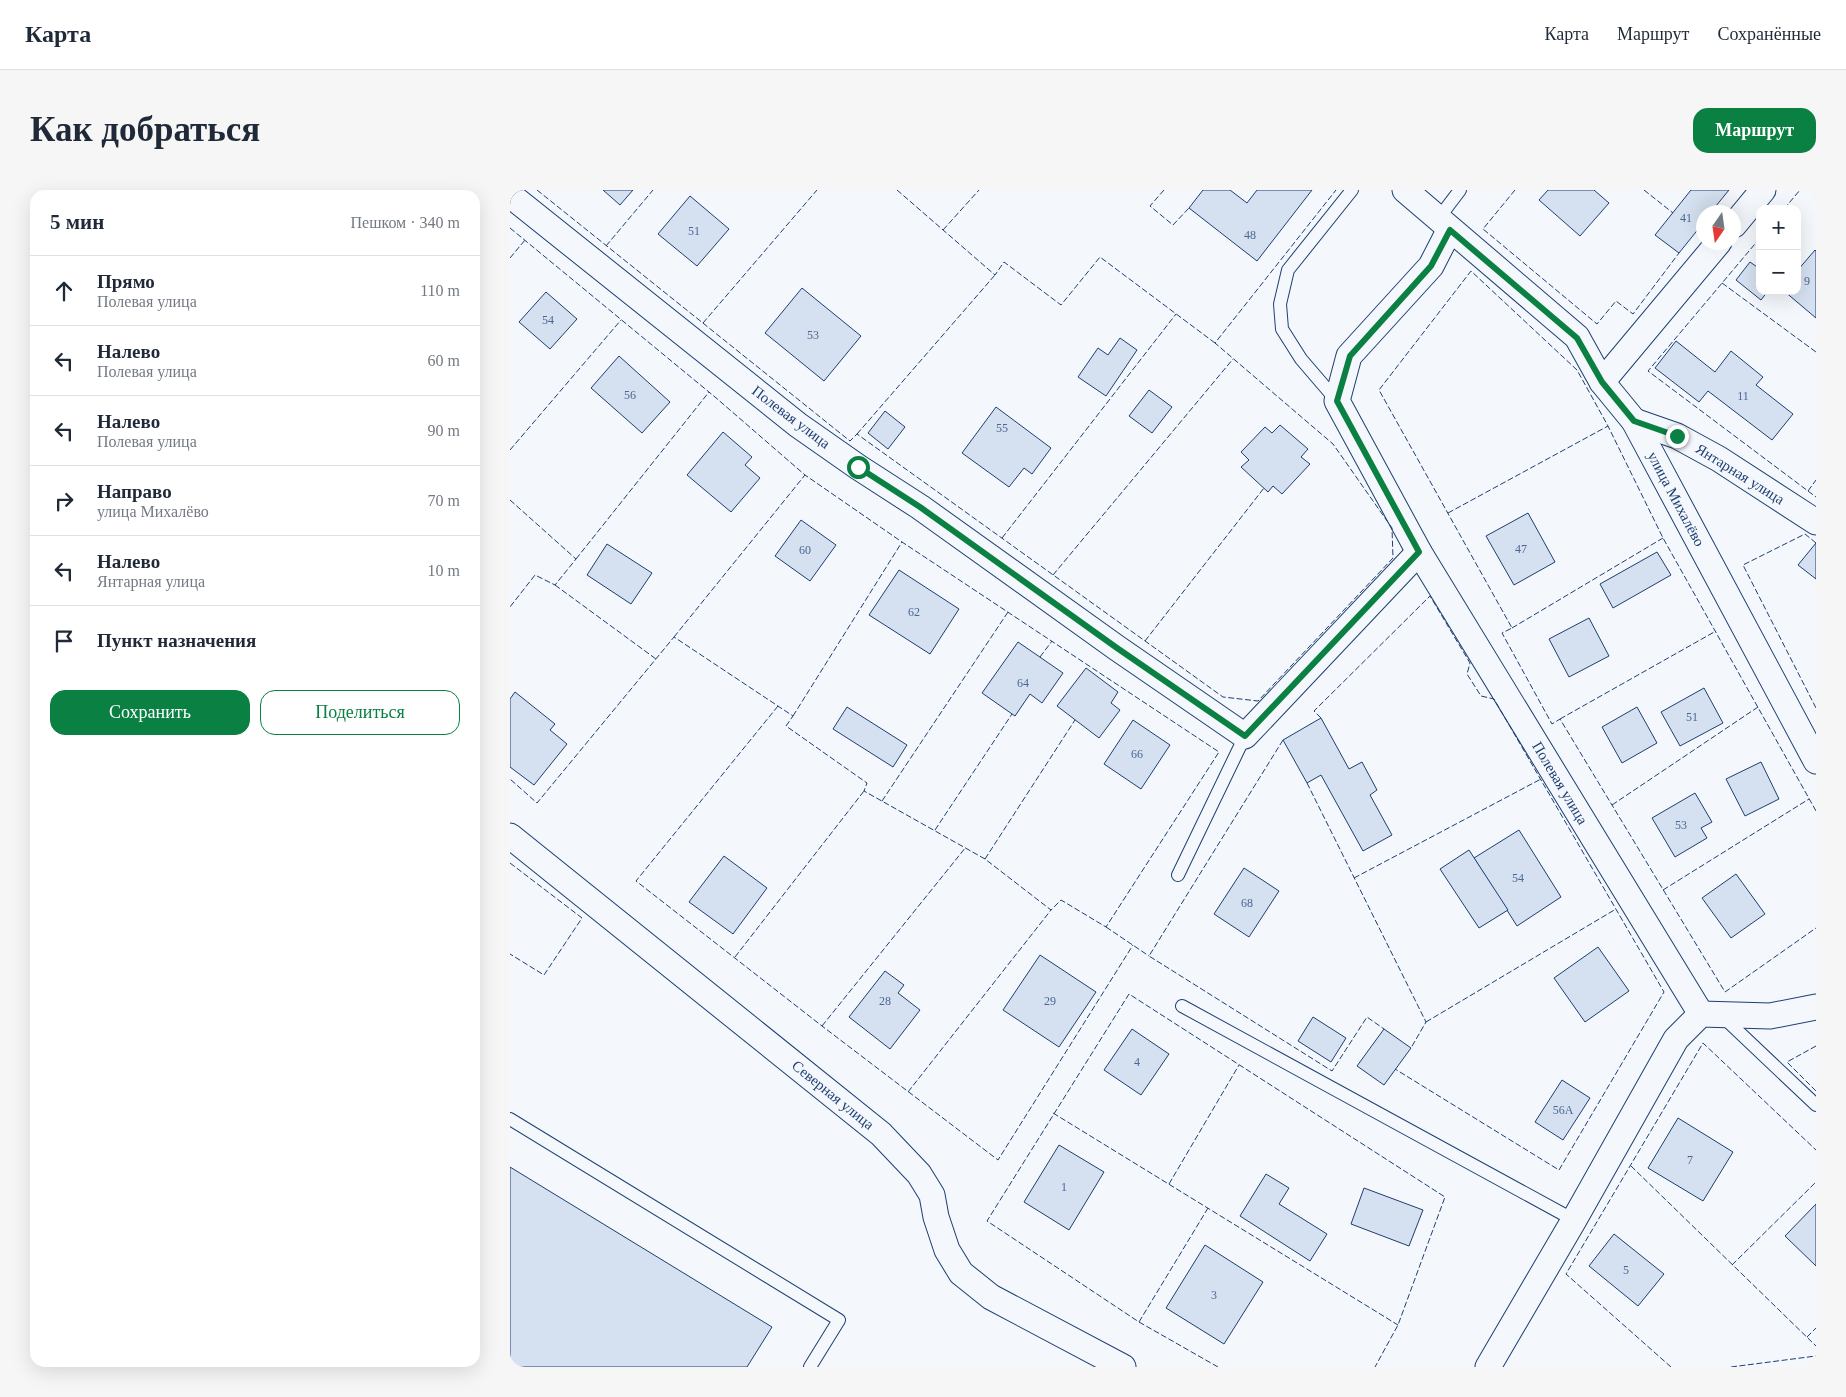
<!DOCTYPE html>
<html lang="ru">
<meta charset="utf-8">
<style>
:root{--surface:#fff;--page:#f6f6f7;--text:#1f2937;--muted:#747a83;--line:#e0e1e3;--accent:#0b8043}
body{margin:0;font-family:"Times New Roman",serif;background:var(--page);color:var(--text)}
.controls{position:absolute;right:15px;top:15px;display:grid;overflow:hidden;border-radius:10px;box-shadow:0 5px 20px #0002}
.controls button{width:45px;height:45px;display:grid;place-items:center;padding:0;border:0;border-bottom:1px solid var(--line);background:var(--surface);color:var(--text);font:25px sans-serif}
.compass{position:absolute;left:1186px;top:15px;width:45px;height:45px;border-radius:50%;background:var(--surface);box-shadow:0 5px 20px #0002;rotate:193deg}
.stop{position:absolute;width:15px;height:15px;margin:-11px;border:4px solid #0b8043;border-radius:50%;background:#fff}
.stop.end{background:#0b8043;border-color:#fff;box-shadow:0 1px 5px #0008}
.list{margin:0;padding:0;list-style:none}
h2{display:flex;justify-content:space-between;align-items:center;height:65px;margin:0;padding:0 20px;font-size:21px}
h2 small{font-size:16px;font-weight:400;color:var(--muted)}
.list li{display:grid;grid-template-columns:32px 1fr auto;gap:15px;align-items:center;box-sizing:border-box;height:70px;padding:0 20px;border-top:1px solid var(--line)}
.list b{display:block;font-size:19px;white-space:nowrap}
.list p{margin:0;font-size:16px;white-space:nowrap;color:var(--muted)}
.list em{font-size:16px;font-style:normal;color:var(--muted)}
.actions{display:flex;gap:10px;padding:15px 20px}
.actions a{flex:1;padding:11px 0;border:1px solid var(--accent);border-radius:15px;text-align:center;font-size:18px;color:var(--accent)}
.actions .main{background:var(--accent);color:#fff}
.icon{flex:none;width:28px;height:28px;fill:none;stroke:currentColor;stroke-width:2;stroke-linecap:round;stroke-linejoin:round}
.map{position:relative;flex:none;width:1306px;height:1177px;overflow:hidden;border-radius:15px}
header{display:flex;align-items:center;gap:30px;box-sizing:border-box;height:70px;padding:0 25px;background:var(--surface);border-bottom:1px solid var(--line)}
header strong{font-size:24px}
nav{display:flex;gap:28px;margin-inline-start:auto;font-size:18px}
.intro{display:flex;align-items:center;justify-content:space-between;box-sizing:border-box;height:120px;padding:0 30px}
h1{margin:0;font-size:35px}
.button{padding:12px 22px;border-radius:15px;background:var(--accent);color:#fff;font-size:18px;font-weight:700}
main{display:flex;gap:30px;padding:0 30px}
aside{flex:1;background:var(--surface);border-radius:15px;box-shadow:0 5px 20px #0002}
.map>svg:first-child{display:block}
</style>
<header>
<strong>Карта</strong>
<nav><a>Карта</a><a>Маршрут</a><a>Сохранённые</a></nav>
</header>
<div class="intro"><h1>Как добраться</h1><a class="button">Маршрут</a></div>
<main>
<aside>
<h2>5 мин<small>Пешком · 340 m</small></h2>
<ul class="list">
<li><svg class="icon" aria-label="ahead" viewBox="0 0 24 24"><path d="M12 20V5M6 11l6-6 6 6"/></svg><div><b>Прямо</b><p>Полевая улица</p></div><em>110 m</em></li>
<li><svg class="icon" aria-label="left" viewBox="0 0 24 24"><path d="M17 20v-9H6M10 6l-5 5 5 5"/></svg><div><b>Налево</b><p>Полевая улица</p></div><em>60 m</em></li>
<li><svg class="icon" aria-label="left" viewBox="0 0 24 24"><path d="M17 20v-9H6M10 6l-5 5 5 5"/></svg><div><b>Налево</b><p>Полевая улица</p></div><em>90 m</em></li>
<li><svg class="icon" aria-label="right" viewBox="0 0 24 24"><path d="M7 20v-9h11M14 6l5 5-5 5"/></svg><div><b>Направо</b><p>улица Михалёво</p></div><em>70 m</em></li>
<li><svg class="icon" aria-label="left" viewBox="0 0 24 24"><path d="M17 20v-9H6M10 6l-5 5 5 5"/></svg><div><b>Налево</b><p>Янтарная улица</p></div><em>10 m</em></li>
<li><svg class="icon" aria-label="arrive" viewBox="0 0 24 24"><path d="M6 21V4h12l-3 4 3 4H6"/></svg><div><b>Пункт назначения</b></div></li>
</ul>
<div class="actions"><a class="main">Сохранить</a><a>Поделиться</a></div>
</aside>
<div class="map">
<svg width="1306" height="1177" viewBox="0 0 1306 1177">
<rect width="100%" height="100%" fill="#f4f7fb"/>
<g fill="#d5e0f0" stroke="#1d3f73">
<polygon points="93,0 123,0 110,15"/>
<polygon points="693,0 720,0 737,13 747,0 802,0 747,71 679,18"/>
<polygon points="1038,0 1084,0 1099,13 1070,46 1029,10"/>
<polygon points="1181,0 1219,0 1201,22 1194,22 1194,32 1169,63 1145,45"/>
<polygon points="180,6 219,39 187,76 148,44"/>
<polygon points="1305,60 1306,61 1306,128 1274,101 1287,101 1287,81"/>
<polygon points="1240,72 1250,79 1250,101 1258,101 1251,110 1226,90"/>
<polygon points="292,98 351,146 314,191 255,143"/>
<polygon points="36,102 67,129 40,159 9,132"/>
<polygon points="610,148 627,160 596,206 568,187 588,158 598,165"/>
<polygon points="1166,151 1205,182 1221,161 1253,187 1246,195 1283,224 1262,250 1198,201 1189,212 1145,178"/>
<polygon points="109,166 160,212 132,243 81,198"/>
<polygon points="639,200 662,217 642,243 619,226"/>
<polygon points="486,217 541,258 522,284 514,278 499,297 452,263"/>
<polygon points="375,221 395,237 378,259 358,243"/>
<polygon points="770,235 798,259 791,267 800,274 772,304 763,296 758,302 731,277 739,270 731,262 755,237 762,243"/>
<polygon points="213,242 242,267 235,275 250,288 221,322 177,285"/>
<polygon points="1018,323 1045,372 1004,395 976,346"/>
<polygon points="291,330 326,355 300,391 265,366"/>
<polygon points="1306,353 1306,389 1288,375"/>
<polygon points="97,354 142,383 121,414 77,385"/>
<polygon points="1147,362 1161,385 1103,418 1090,394"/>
<polygon points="389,380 449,419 420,464 359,425"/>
<polygon points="1079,428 1099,466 1059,487 1039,449"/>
<polygon points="508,452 553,483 532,513 520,504 505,526 472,503"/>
<polygon points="576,478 608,502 601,513 610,520 589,548 547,516"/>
<polygon points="1194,498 1213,533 1170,556 1151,522"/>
<polygon points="5,502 45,534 40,540 57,554 24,595 0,577 0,509"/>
<polygon points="337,517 397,555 383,577 323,539"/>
<polygon points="1127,517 1147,553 1112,573 1092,537"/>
<polygon points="811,528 839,579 852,572 867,600 860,605 882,645 853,661 811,585 797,593 773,550"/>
<polygon points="623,530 660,555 631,599 594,574"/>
<polygon points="1251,572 1269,609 1235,626 1216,589"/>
<polygon points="1185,603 1202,632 1191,638 1197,648 1165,667 1142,628"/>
<polygon points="1009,640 1051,707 1007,736 964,668"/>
<polygon points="959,660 998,720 969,738 930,679"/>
<polygon points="214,666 257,698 223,744 179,712"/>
<polygon points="734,678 769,701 739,747 704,724"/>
<polygon points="1226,684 1255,724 1221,748 1192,708"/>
<polygon points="1088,757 1119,801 1075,832 1044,788"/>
<polygon points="530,765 586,802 549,857 493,820"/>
<polygon points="375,781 394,795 388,803 410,820 380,859 339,827"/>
<polygon points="803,827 836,848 821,872 788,851"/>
<polygon points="622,839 659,864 631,905 594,880"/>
<polygon points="874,839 901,858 874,895 847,876"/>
<polygon points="1052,890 1080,908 1053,950 1025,932"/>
<polygon points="1168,928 1223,962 1193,1011 1138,978"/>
<polygon points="549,955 594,982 559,1040 514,1012"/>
<polygon points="0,977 262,1137 237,1177 0,1177"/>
<polygon points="756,984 779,998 769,1014 817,1044 800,1071 730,1026"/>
<polygon points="854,998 913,1020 899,1056 841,1034"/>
<polygon points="1306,1014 1306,1076 1275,1046"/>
<polygon points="1104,1044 1154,1084 1128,1116 1079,1076"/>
<polygon points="695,1055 753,1092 714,1154 656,1118"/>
</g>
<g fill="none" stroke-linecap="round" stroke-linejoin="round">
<defs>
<g id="lane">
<polyline points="928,29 950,0"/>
<polyline points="827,211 791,169 772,139 770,114 778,80 842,0"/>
<polyline points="668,685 735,546"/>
<polyline points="672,816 1064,1030"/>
<polyline points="1212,826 1306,915"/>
<polyline points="0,929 329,1130 300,1177"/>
</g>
<g id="street">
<polyline points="895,0 1067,147 1092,192 1124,231 1306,571"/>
<polyline points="0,5 288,235 348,277 410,317 607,458 735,546 909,362"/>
<polyline points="1224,35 1253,0"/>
<polyline points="940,39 921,76 839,166 827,211 909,362 1191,824"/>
<polyline points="1092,192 1209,52"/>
<polyline points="1124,231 1167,246 1209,269 1306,332"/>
<polyline points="0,646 371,944 409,984 422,1005 426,1027 437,1060 451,1083 481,1107 613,1177"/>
<polyline points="978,1177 1064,1030 1166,849 1191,824 1260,826 1306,817"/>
</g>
</defs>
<use href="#lane" stroke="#1d3f73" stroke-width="14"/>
<use href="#street" stroke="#1d3f73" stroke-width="27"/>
<use href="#lane" stroke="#f4f7fb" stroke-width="12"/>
<use href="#street" stroke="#f4f7fb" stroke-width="25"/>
<g stroke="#1d3f73" stroke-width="1" stroke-dasharray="6 2.5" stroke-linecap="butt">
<polyline points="27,0 340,251 347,244 713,507 748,511 883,368 882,338 823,254 705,153 826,0"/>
<polyline points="387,0 485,85 494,72 551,115 590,67 705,153"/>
<polyline points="654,0 640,16 663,35 679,18"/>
<polyline points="1005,0 973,39 1087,134 1106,111 1123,124 1169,63"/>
<polyline points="1134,0 1163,23"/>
<polyline points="1274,19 1290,0"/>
<polyline points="0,38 205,207 295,285 392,352 709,562 596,737 551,710 541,720 475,669 354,601 357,593 276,536 283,526 164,447 27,613 0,589"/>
<polyline points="433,40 469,0"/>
<polyline points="1250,48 1138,181 1306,307"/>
<polyline points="96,56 143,0"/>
<polyline points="0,68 15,50"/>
<polyline points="1212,93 1306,162"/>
<polyline points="193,133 307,0"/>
<polyline points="347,244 485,85"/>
<polyline points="0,260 111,130"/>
<polyline points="1298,301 1306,290"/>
<polyline points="0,310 66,369 45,395 25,385 0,417"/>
<polyline points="938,323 1098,236"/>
<polyline points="492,348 666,124"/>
<polyline points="1306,353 1295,344 1233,375 1306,518"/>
<polyline points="66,369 199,202"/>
<polyline points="543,385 723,169"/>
<polyline points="45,395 146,469"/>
<polyline points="1002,438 1153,348"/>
<polyline points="164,447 295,285"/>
<polyline points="635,451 754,298"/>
<polyline points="530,467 542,451"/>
<polyline points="268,516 126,691 312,836 488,970 623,755"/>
<polyline points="283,526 392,352"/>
<polyline points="811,528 804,521 920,406 960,473 957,484 971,506 984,509 1154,802 1049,980 885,879"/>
<polyline points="1050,529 1206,441"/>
<polyline points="773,550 639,766 822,881 857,827 874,839"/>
<polyline points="797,593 916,832 901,858"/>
<polyline points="372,611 498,422"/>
<polyline points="1102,615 1248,517"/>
<polyline points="1306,621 1153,348 1098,236 1067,180 961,81 869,200 1002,438 992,443 1042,534 1050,529 1215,802 1306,738"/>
<polyline points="425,640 502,524"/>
<polyline points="475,669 565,530"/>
<polyline points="0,673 72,728 34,785 0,764"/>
<polyline points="844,688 1031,589"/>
<polyline points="1153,700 1299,609"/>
<polyline points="596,737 639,766"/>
<polyline points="225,767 354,601"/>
<polyline points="916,832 1106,719"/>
<polyline points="312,836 456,657"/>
<polyline points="1306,856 1277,872 1306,901"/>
<polyline points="398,902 541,720"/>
<polyline points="543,923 888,1135"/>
<polyline points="1121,976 1306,1156"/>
<polyline points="659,994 729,875"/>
<polyline points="1222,1075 1306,992"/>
<polyline points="629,1132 698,1018"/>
<polyline points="1297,1147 1306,1138"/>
<polyline points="708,1177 629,1132 477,1031 619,804 935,1007 888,1135 865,1177"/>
<polyline points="1161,1177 1056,1084 1193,853 1306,960"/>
<polyline points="1221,1177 1306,1166"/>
</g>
</g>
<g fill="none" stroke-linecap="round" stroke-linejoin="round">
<polyline stroke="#0b8043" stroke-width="6" points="348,277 410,317 607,458 735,546 909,362 827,211 840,166 921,76 940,40 1067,148 1092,192 1124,231 1167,246"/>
</g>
<g text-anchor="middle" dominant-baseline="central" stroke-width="4" stroke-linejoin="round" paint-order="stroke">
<g font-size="12" fill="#4b6792">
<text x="1176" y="28">41</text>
<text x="184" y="41">51</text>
<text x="740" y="45">48</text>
<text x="1297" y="91">9</text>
<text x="38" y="130">54</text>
<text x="303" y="145">53</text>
<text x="120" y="205">56</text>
<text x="1233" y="206">11</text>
<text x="492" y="238">55</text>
<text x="1011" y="359">47</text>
<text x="295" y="360">60</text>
<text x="404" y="422">62</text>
<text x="513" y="493">64</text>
<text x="1182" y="527">51</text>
<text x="627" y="564">66</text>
<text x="1171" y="635">53</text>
<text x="1008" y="688">54</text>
<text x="737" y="713">68</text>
<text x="375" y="811">28</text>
<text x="540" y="811">29</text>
<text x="627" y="872">4</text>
<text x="1053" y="920">56А</text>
<text x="1180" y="970">7</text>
<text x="554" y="997">1</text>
<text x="1116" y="1080">5</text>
<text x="704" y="1105">3</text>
</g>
<g font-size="15" fill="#1d3f73" stroke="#f4f7fb">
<text transform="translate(281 227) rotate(37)">Полевая улица</text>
<text transform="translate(1230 284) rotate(32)">Янтарная улица</text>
<text transform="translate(1166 309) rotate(62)">улица Михалёво</text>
<text transform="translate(1050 593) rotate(59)">Полевая улица</text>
<text transform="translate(323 905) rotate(39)">Северная улица</text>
</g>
</g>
</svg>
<div class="controls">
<button>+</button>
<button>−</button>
</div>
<svg class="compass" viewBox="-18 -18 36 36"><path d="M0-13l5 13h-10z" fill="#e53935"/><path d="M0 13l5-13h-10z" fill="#747a83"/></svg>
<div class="stop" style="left:348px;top:277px"></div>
<div class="stop end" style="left:1167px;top:246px"></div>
</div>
</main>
